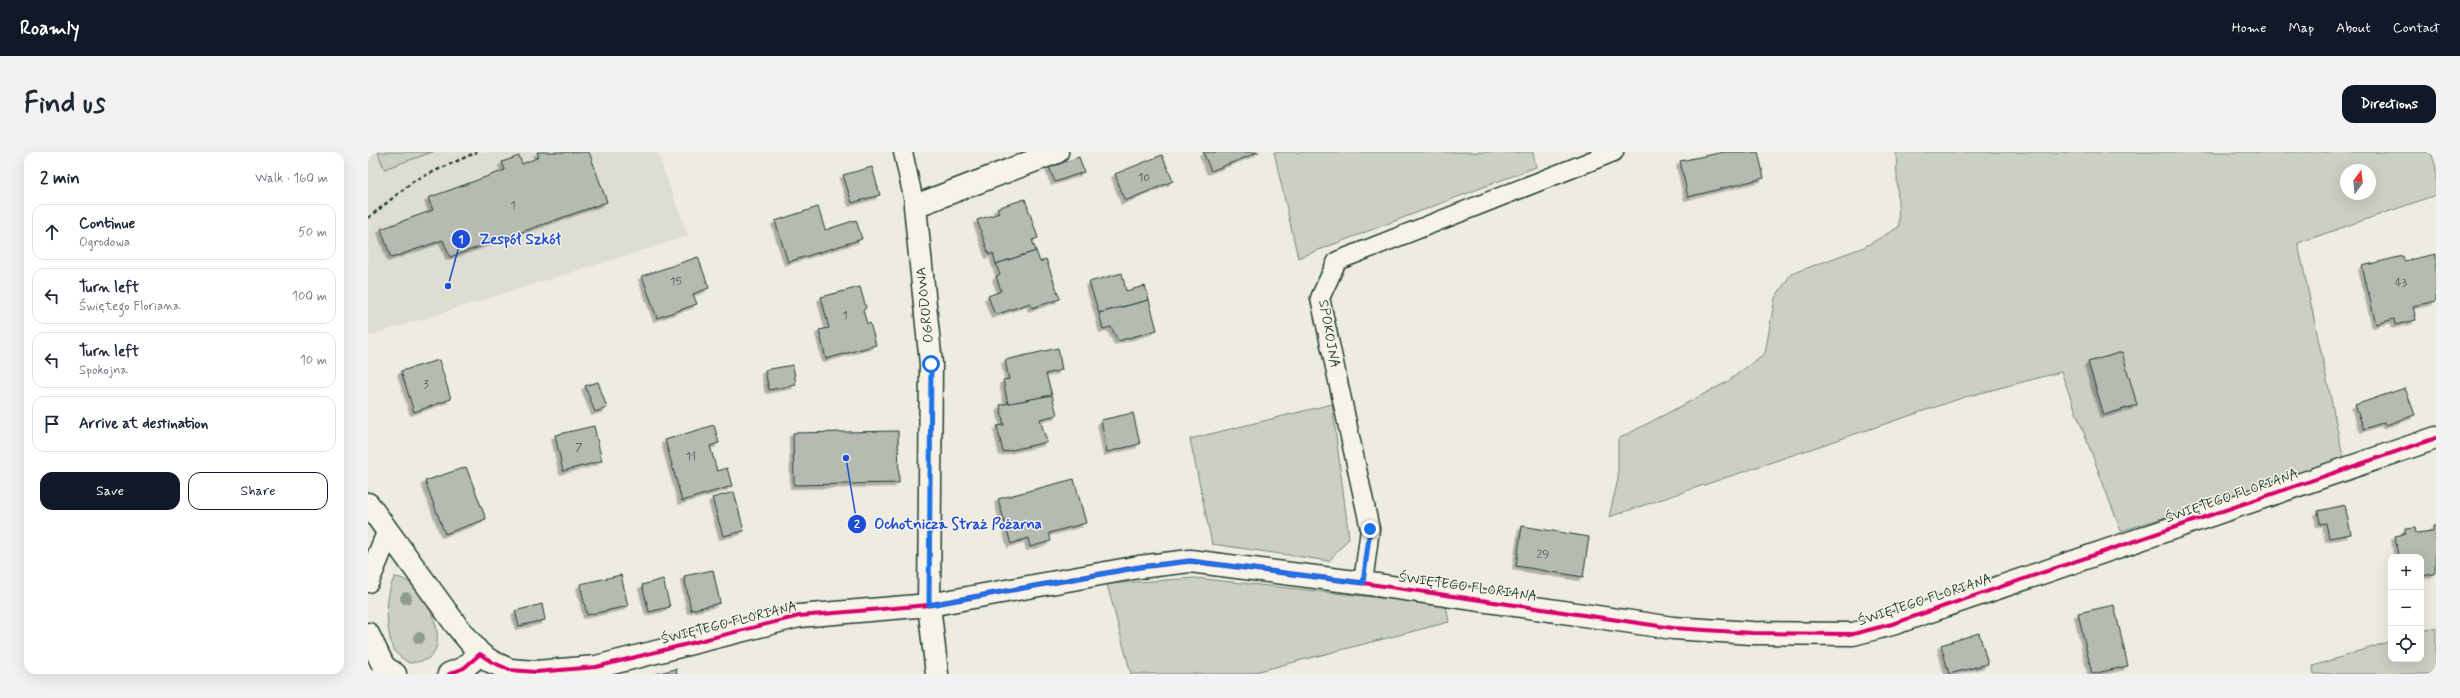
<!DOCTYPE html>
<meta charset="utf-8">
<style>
:root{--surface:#fff;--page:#f2f2f3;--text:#1f2937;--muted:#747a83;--line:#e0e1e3;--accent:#111827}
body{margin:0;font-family:Mynerve,sans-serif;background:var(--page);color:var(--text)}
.controls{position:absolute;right:12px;bottom:12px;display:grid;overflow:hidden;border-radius:8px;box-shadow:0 4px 16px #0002}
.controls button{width:36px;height:36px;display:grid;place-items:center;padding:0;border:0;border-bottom:1px solid var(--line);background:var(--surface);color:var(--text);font:20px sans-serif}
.compass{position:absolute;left:1972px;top:12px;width:36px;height:36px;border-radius:50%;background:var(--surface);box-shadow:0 4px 16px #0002;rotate:15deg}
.stop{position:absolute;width:12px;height:12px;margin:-9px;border:3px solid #1a73e8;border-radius:50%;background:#fff}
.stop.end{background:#1a73e8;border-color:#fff;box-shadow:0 1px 4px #0008}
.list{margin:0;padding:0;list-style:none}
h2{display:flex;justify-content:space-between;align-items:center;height:52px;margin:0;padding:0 16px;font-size:17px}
h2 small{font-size:13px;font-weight:400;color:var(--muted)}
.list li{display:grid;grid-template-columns:26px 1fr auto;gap:12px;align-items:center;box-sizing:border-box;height:56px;margin:0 8px 8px;padding:0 8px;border:1px solid var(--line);border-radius:12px}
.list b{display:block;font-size:15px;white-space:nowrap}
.list p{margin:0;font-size:13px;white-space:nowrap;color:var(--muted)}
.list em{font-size:13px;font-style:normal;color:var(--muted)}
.actions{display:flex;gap:8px;padding:12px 16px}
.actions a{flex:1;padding:9px 0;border:1px solid var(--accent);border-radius:12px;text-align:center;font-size:14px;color:var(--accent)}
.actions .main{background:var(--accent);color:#fff}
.icon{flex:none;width:22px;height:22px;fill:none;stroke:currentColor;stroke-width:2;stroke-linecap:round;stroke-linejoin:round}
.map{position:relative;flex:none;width:2068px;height:522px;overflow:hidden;border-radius:12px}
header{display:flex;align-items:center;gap:24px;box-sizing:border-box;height:56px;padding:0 20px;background:var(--accent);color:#fff}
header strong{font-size:19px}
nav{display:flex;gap:22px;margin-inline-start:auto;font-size:14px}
.intro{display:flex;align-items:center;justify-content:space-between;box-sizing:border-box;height:96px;padding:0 24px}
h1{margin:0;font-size:28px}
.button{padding:10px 18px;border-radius:12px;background:var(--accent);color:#fff;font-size:14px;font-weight:700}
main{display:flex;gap:24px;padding:0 24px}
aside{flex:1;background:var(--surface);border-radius:12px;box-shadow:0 4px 16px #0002}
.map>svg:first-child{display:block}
</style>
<header>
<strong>Roamly</strong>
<nav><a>Home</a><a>Map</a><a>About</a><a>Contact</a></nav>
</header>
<div class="intro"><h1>Find us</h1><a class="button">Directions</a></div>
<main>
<aside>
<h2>2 min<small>Walk · 160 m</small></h2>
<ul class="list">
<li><svg class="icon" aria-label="ahead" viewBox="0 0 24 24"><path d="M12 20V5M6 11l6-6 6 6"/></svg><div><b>Continue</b><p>Ogrodowa</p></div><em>50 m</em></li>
<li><svg class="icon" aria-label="left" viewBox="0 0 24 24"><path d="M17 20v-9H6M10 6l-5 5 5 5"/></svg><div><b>Turn left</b><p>Świętego Floriana</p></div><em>100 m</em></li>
<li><svg class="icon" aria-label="left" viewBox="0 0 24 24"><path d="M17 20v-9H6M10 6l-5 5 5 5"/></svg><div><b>Turn left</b><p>Spokojna</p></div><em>10 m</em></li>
<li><svg class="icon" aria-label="arrive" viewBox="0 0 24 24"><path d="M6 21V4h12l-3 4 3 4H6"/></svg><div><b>Arrive at destination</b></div></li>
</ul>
<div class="actions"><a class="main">Save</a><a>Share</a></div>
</aside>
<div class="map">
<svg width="2068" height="522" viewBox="0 0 2068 522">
<defs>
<filter id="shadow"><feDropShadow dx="-3.5" dy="3.5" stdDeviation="0" flood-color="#0004"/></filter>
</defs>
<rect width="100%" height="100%" fill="#eeece1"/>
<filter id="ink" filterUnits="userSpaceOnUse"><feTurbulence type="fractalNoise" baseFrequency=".025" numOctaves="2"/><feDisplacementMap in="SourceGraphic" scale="8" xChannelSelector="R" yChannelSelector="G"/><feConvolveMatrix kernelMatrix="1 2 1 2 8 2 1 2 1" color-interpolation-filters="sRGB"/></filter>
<g filter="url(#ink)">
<polygon fill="#ddddd2" points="0,0 289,0 320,84 0,184"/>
<g fill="#cccfc4" stroke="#76867c" fill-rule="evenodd">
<polygon points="10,0 65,0 16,17"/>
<polygon points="906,0 1165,0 1168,15 930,106"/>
<path d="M1528 0H2063L2068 16V43L1930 91 1976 309 1753 379 1693 220 1597 245 1241 365 1250 327V287L1359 230 1397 201 1407 146 1423 122 1496 95 1531 75ZM1978 18H2002V42H1978Z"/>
<polygon points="964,252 981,386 961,409 844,392 822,287"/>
<path d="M27 425C52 425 87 490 59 507 54 510 47 510 41 511 36 508 32 505 28 501 17 485 16 441 27 425Z"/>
<polygon points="827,426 1078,453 1081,470 880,522 763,522 739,432"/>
<polygon points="2068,475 2068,522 1946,522 1945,514 2023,489 2023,507 2053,507 2053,480"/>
</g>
<g fill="#b5bbb0" stroke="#1f3d34" filter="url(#shadow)">
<polygon points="169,0 221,0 239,50 82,105 75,88 23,106 13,77 65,58 60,46 137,18 134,10 151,4 154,12 171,5"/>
<polygon points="835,0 891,0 843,19"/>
<polygon points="1356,0 1390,0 1396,26 1320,45 1312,9"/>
<polygon points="794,3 805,29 757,49 747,22"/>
<polygon points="711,5 716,20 687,30 681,15"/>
<polygon points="504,15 512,43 484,51 475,23"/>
<polygon points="657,47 670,86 664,88 668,99 628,112 625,101 621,103 609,68 631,61 629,56"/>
<polygon points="450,55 457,78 488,68 494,87 420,110 407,69"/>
<polygon points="668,99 672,110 678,107 692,147 664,156 662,151 627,163 620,144 633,139 628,124 632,123 628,112"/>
<polygon points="2068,102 2068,149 2045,154 2048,168 2027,173 2026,167 2008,172 1994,114 2035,104 2036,109"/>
<polygon points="330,105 341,136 325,142 329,152 289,166 274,124"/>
<polygon points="754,121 758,139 777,134 781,148 731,161 721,130"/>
<polygon points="492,135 498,156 495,158 499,172 502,171 508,193 458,207 451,178 461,176 453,145"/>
<polygon points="781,148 789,178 750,189 743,175 735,177 731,161"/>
<polygon points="690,196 694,218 678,222 684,243 640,252 635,228 641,227 637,208"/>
<polygon points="1754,200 1769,253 1736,263 1720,210"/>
<polygon points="71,208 83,247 46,260 33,219"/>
<polygon points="425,213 428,233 401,238 397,218"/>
<polygon points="230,230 239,256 227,260 217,234"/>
<polygon points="2037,236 2047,263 2018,273 2017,270 1996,277 1987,253"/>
<polygon points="684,243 689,263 672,267 679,290 635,300 629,274 636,273 632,253"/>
<polygon points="765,261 772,292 739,300 733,268"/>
<polygon points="346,273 351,291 342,294 349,319 359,316 364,334 314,349 297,288"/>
<polygon points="226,274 234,309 195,319 187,283"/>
<polygon points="530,279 531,331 426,333 425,281"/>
<polygon points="98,315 118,367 77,382 57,329"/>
<polygon points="706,327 718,371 681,381 683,389 662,395 660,386 643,392 630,347"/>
<polygon points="366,340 376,379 355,384 344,346"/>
<polygon points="1977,353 1983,382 1961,386 1958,371 1952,372 1950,359"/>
<polygon points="1154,374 1221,385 1215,425 1148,414"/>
<polygon points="2065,374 2068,374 2067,422 2053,424 2053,405 2030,405 2027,384 2037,382 2037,377 2047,376 2048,381 2065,379"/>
<polygon points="345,418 352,451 323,458 316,424"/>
<polygon points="253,423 260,454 219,463 212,432"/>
<polygon points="295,427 302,455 281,460 274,433"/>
<polygon points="174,452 177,468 151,474 147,459"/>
<polygon points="1746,453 1760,514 1724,522 1710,461"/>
<polygon points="1611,481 1620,512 1581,522 1573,493"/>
<polygon points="308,517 309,522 287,522"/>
</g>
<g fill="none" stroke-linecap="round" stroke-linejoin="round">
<defs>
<g id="service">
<polyline points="535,0 547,54"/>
<polyline points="995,431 1002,377 952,146 969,109 1246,0"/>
</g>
<g id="minor">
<polyline points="0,429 20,381"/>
<polyline points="0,482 16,515 27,522"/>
<polyline points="81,522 96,516 112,502 124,510 142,518 168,520 228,515 431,464 561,453 771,415 822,409 995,431 1305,476 1384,481 1485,482 1524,472 2068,286"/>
<polyline points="569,522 561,453 563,212 547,54 689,0"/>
</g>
<polyline id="tertiary" points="0,352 88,473 112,502"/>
</defs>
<use href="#service" stroke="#1f3d34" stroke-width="21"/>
<use href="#minor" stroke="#1f3d34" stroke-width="25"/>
<use href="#tertiary" stroke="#1f3d34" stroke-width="25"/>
<polyline stroke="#1f3d34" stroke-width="2.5" stroke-dasharray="4 3" stroke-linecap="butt" points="0,66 47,28 109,0"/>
<use href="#service" stroke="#f7f3e8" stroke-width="18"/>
<use href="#minor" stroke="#f7f3e8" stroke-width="22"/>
<use href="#tertiary" stroke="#f7f3e8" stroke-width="22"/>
<defs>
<polyline id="cycleway" points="81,522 96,516 112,502 124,510 142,518 168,520 228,515 431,464 561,453 771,415 822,409 995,431 1305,476 1384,481 1485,482 1524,472 2068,286"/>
</defs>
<use href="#cycleway" stroke="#f7f3e8" stroke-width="6"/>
<use href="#cycleway" stroke="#d6006c" stroke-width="4"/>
</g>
<g fill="#8f9c92">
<circle cx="38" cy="446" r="6"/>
<circle cx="51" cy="486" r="6"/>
</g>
</g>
<g fill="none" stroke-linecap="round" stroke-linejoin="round" filter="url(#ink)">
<polyline stroke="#1a73e8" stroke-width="5" points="563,212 561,453 772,415 822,409 995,431 1002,377"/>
</g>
<g text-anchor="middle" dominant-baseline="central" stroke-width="3" stroke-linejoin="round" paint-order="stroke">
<g font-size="12" fill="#445c53">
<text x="776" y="26">10</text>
<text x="145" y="54">1</text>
<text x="308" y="130">15</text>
<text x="2033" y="131">43</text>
<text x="477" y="164">1</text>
<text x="58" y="233">3</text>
<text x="211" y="296">7</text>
<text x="323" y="305">11</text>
<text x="1175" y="403">29</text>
</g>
<g font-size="14" fill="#1f3d34" stroke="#f7f3e8">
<text transform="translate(557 153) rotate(-96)">OGRODOWA</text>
<text transform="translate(961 182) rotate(80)">SPOKOJNA</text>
<text transform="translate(1864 344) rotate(-19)">ŚWIĘTEGO FLORIANA</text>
<text transform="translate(1100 435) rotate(8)">ŚWIĘTEGO FLORIANA</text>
<text transform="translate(1557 448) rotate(-18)">ŚWIĘTEGO FLORIANA</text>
<text transform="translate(361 471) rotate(-14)">ŚWIĘTEGO FLORIANA</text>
</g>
</g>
<path fill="none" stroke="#1d4ed8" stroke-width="1.5" d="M80 134L93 87M478 306L489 372"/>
<g fill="#1d4ed8" stroke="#f7f3e8" stroke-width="1.5">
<circle cx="80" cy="134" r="4"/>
<circle cx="478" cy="306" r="4"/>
<circle cx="93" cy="87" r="10"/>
<circle cx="489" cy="372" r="10"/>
</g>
<g font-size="12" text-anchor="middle" font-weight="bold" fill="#fff">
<text x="93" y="91">1</text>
<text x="489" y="376">2</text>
</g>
<g font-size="15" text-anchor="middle" font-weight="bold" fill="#1d4ed8" stroke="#f7f3e8" stroke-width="3" stroke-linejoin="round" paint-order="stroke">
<text x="152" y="92">Zespół Szkół</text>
<text x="590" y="377">Ochotnicza Straż Pożarna</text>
</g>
</svg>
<div class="controls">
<button>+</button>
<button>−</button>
<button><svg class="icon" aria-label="locate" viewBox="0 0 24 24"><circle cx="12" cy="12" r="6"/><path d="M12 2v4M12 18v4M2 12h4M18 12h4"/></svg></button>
</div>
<svg class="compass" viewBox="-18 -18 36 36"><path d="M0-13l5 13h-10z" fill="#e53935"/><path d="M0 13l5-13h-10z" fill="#747a83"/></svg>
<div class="stop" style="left:563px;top:212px"></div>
<div class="stop end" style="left:1002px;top:377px"></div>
</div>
</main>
